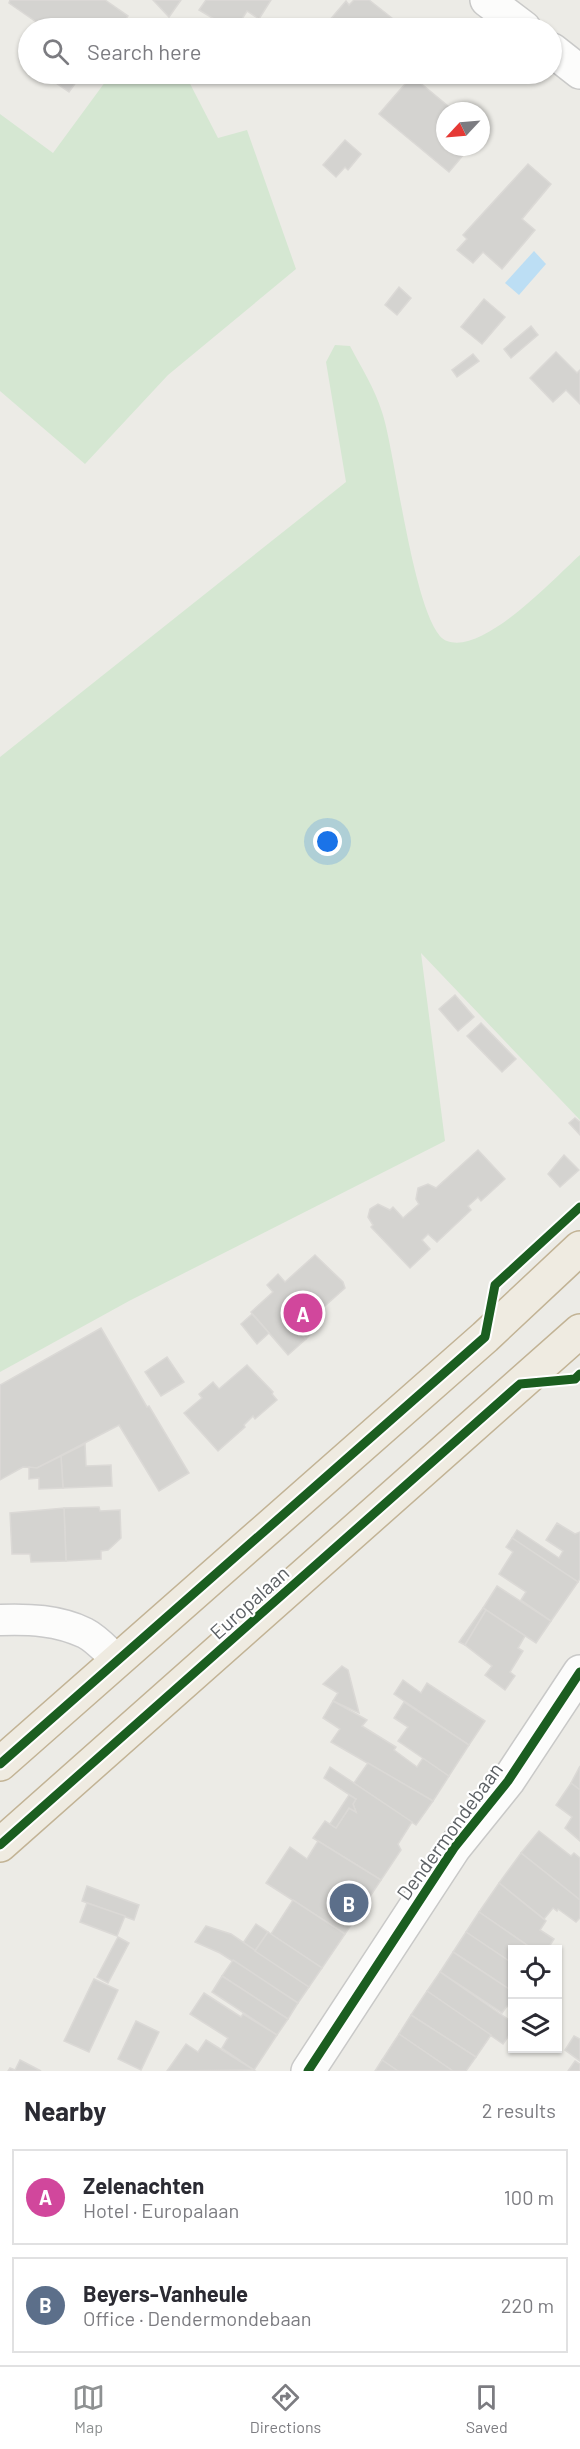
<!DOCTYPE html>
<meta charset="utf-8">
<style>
:root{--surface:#fff;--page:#f7f7f7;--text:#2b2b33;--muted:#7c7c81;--line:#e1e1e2;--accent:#8e9192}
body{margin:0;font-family:Barlow,sans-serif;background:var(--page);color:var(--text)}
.controls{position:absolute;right:18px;bottom:18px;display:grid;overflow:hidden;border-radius:0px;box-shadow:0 2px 4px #0004}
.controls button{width:54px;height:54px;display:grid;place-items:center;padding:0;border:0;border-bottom:2px solid var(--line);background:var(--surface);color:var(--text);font:30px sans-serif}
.compass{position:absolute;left:436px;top:102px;width:54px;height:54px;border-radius:50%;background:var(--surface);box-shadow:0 2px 4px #0004;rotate:244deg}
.you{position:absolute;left:328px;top:842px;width:21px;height:21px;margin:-15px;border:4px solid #fff;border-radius:50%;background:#1a73e8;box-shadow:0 0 0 9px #1a73e833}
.badge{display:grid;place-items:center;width:39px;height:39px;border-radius:50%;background:var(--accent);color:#fff;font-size:20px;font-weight:700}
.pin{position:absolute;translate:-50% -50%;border:3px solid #fff;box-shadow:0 2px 6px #0006}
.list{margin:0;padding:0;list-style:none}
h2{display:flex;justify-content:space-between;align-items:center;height:78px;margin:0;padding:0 24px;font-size:26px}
h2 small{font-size:20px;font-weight:400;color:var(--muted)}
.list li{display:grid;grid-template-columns:39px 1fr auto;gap:18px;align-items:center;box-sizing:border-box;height:96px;margin:0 12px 12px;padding:0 12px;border:2px solid var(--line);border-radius:0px}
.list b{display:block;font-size:22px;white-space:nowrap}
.list p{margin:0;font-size:20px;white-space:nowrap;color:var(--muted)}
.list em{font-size:20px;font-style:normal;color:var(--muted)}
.icon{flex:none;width:33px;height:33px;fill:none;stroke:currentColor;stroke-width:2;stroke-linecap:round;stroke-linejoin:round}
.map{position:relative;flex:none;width:580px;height:2071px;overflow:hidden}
.search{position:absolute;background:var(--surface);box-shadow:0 2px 4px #0004;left:18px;right:18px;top:18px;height:66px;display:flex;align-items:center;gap:15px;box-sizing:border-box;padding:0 21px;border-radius:33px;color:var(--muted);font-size:22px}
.sheet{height:294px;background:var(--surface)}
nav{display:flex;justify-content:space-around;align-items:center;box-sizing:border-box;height:84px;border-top:2px solid var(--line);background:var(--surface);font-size:16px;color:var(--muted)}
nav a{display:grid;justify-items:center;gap:3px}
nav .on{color:var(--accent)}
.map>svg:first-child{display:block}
</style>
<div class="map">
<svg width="580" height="2071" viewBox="0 0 580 2071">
<rect width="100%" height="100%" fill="#ecebe6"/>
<g fill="#d5e7d2">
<polygon points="111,74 185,74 218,138 247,130 296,269 168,375 85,464 0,391 0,114 53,153"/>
<path d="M335 345 350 346C361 367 375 389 382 412 395 449 415 630 447 641 484 655 554 578 580 555V1120L421 953 445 1141 129 1301 0 1372V757L346 482 326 362Z"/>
</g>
<polygon fill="#bcdef4" points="534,251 546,264 519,295 505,283"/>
<g fill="#d4d3d0" stroke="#dbd9d6" stroke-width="1.5">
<polygon points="10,0 105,0 128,16 119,28 45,28 9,3"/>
<polygon points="153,0 181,0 169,17"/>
<polygon points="206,0 271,0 259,19 247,11 239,24 234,20 229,28 199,10"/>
<polygon points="354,0 369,0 397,22 392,28 323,28 346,1 349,5"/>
<polygon points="28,51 28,64 22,59"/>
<polygon points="43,74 82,74 69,92"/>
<polygon points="412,76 454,111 445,111 445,147 470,147 449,172 379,114"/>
<polygon points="345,140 361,154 348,170 345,167 336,177 323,165"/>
<polygon points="528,164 551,184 522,219 535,230 502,269 483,252 473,263 457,250 467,239 463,235"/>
<polygon points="399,287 411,298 397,315 385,305"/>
<polygon points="484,299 505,317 482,344 461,327"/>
<polygon points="531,326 538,335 511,358 504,349"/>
<polygon points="556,352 577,373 580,370 580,404 566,390 553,402 530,378"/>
<polygon points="473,354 479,361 457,377 452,370"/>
<polygon points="455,995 474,1017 458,1031 439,1009"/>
<polygon points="481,1023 516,1059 502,1072 467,1036"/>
<polygon points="575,1118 580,1122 580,1135 569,1123"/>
<polygon points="478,1150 505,1179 481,1201 478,1197 468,1206 471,1210 437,1242 428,1234 422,1240 430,1249 410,1268 371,1227 373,1225 368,1217 370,1209 378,1204 390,1210 393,1207 403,1218 419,1204 416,1199 418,1188 428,1184 436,1188"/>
<polygon points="564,1155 579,1170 560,1187 548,1174"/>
<polygon points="315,1255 343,1282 345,1288 298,1330 306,1339 288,1355 251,1312 273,1292 267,1285 278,1274 285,1282"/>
<polygon points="252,1314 269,1333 257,1344 241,1324"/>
<polygon points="307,1322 314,1331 306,1339 298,1330"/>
<polygon points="101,1328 147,1407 149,1406 189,1473 159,1491 119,1425 37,1468 23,1467 0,1480 0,1385"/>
<polygon points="167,1357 184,1382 161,1396 145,1372"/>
<polygon points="247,1365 273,1392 272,1394 277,1400 255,1419 253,1416 244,1425 245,1427 218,1451 184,1413 202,1398 199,1394 213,1382 219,1389"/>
<polygon points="85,1444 86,1466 111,1465 112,1486 63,1488 61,1456"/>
<polygon points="61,1456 63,1488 39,1489 39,1478 29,1479 29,1467 37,1468"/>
<polygon points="99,1507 100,1511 120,1510 121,1538 108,1550 101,1551 101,1559 66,1561 64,1508"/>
<polygon points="64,1508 66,1561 31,1562 30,1554 12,1554 10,1513"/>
<polygon points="557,1523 575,1534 580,1532 580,1578 578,1582 512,1538 517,1530 559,1558 563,1551 546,1540"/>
<polygon points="512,1538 578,1582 551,1621 521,1600 526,1592 499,1574 513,1552 506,1547"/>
<polygon points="497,1586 551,1621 536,1643 483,1608"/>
<polygon points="483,1608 486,1610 465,1645 459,1642"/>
<polygon points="486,1610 525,1636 518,1648 523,1651 510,1672 515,1676 505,1690 485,1675 492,1666 465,1645"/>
<polygon points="342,1666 348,1670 359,1713 333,1701 338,1693 323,1684"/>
<polygon points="403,1680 421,1693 427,1683 485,1721 469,1745 394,1694"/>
<polygon points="333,1701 367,1720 362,1726 396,1747 394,1750 417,1767 423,1758 449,1776 433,1801 331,1742 340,1729 323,1718"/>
<polygon points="404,1702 469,1745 449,1776 398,1741 408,1727 394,1718"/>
<polygon points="368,1763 433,1801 416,1825 354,1783"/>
<polygon points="580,1766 580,1790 571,1783"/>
<polygon points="330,1767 412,1822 398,1844 401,1850 381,1880 313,1838 325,1821 336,1828 349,1808 356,1812 353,1804 356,1799 324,1778"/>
<polygon points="571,1783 580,1790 580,1841 565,1828 572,1817 556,1805"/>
<polygon points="349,1795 356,1799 353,1804 356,1812 349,1808 336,1828 330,1824"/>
<polygon points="539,1831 571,1856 574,1853 580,1858 580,1900 521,1853"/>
<polygon points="318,1841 381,1880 345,1934 266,1883 290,1847 307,1859"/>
<polygon points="521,1853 580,1900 580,1918 576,1922 558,1909 557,1911 553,1908 544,1919 499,1883"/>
<polygon points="499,1883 546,1921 540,1930 554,1939 547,1950 534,1950 479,1912"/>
<polygon points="87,1886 139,1905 134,1920 82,1901"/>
<polygon points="293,1900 345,1934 322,1968 271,1934"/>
<polygon points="87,1903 125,1916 117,1936 80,1922"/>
<polygon points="479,1912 534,1950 512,1950 512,1963 466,1932"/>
<polygon points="256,1924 268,1932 255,1951 243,1943"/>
<polygon points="206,1926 231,1934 309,1987 298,2003 220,1953 195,1942"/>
<polygon points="268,1932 322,1968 309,1987 255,1951"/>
<polygon points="466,1932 512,1963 512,1991 453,1952"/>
<polygon points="118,1937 129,1943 108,1983 97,1977"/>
<polygon points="453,1952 512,1991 512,2010 507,2006 502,2013 440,1972"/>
<polygon points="233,1960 298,2003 288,2019 222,1976"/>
<polygon points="440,1972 512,2022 512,2031 503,2044 427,1991"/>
<polygon points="222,1976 288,2019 277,2035 212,1992"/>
<polygon points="94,1979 118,1990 89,2052 64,2041"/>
<polygon points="427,1991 491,2035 476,2057 411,2015"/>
<polygon points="204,1993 241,2017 243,2014 277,2035 254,2070 222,2048 228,2038 190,2014"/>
<polygon points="411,2015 476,2057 466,2071 453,2071 399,2034"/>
<polygon points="136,2021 159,2032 141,2070 118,2059"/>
<polygon points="399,2034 453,2071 398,2071 382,2060"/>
<polygon points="574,2036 580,2039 580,2061 565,2050"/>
<polygon points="206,2040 254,2070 167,2071 186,2044 198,2052"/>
<polygon points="20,2060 41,2071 8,2071 10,2068 15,2070"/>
<polygon points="382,2060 398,2071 375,2071"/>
<polygon points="575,2061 580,2064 580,2071 568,2071"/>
</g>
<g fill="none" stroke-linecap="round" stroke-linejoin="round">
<defs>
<path id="street" d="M0 1620C29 1619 58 1620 85 1633 97 1639 108 1652 118 1661"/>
<g id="secondary">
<polyline points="487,0 524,28"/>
<polyline points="552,50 580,72"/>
<polyline points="308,2071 454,1848 508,1781 580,1672"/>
</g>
<g id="highway">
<polyline points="0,1764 485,1337 580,1248"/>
<polyline points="0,1845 580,1331"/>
</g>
</defs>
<use href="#street" stroke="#c9c9c9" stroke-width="33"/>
<use href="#secondary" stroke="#c9c9c8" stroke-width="36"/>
<use href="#highway" stroke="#c2b395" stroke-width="36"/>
<use href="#street" stroke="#fcfcfb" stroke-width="30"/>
<use href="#secondary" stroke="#fcfcfb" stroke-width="33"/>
<use href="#highway" stroke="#efebe1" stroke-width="33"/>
<defs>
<g id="cycleway">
<polyline points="0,1764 485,1337 495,1285 580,1207"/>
<polyline points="0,1845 520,1384 575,1379 580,1374"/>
<polyline points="308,2071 454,1848 508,1781 580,1672"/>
</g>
</defs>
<use href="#cycleway" stroke="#fff" stroke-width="13"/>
<use href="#cycleway" stroke="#1b5e20" stroke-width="9"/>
</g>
<g text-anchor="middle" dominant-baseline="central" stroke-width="4.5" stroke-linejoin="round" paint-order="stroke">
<g font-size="20" fill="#5c6064" stroke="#fff">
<text transform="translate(249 1602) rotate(-42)">Europalaan</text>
<text transform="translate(449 1831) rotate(-54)">Dendermondebaan</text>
</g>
</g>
</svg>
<div class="controls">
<button><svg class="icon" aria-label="locate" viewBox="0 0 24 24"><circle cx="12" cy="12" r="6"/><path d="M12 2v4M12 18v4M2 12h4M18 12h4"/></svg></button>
<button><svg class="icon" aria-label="layers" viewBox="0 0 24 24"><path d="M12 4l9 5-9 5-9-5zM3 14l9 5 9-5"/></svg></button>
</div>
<svg class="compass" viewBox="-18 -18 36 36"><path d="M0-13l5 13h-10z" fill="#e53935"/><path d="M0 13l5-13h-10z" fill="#7c7c81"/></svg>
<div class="you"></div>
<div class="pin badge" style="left:303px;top:1313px;background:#d1479c">A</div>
<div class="pin badge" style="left:349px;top:1903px;background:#5c6f8a">B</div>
<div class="search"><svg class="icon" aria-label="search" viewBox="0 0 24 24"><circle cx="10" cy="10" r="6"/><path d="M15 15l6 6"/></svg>Search here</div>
</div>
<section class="sheet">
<h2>Nearby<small>2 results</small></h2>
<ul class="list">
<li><span class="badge" style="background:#d1479c">A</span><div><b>Zelenachten</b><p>Hotel · Europalaan</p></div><em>100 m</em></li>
<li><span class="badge" style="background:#5c6f8a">B</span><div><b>Beyers-Vanheule</b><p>Office · Dendermondebaan</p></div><em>220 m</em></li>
</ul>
</section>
<nav>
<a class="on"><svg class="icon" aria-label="map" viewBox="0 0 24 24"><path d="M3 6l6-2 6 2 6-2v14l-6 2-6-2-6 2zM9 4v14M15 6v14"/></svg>Map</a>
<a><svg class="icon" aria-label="directions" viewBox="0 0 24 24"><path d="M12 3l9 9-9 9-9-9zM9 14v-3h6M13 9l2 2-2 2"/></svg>Directions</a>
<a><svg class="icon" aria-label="saved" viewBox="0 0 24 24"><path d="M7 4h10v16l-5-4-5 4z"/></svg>Saved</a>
</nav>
